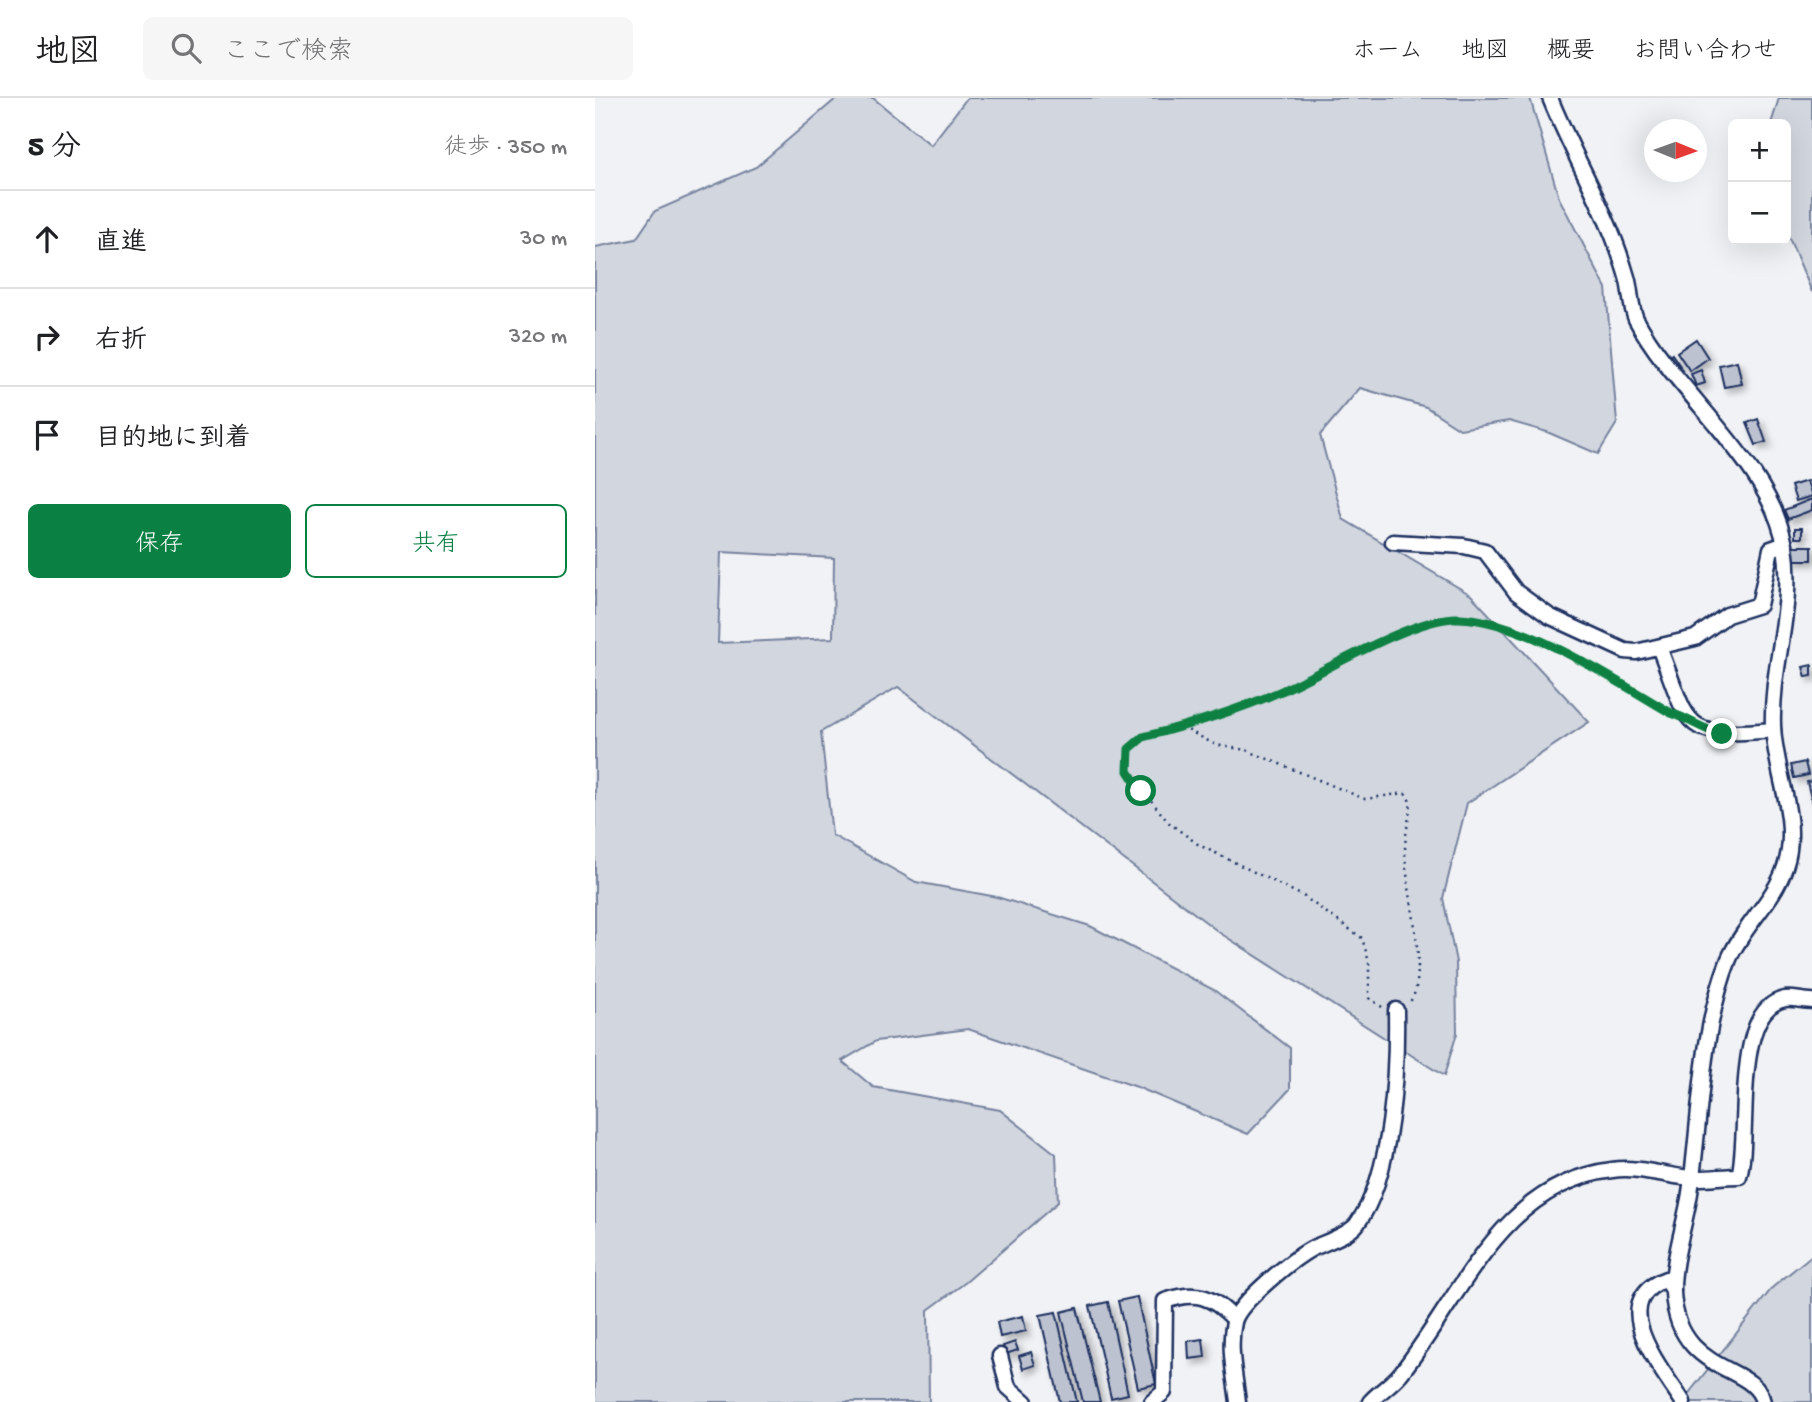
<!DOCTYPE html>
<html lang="ja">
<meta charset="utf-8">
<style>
:root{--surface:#fff;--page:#f6f6f6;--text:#202124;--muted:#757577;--line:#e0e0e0;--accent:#0b8043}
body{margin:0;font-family:"Gochi Hand","Klee One",sans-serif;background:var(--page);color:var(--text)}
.controls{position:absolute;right:21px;top:21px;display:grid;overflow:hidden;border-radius:10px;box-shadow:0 7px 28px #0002}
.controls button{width:63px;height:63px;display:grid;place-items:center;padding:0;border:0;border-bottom:2px solid var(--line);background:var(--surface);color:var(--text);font:35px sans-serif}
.compass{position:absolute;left:1049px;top:21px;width:63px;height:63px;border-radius:50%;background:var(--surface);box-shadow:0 7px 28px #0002;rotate:91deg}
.stop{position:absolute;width:21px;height:21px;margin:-16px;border:5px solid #0b8043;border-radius:50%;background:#fff}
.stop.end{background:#0b8043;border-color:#fff;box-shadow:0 2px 7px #0008}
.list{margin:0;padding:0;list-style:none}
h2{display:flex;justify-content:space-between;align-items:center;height:91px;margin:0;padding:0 28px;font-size:30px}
h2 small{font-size:23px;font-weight:400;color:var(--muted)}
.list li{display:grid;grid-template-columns:46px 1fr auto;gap:21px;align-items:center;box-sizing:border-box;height:98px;padding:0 28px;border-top:2px solid var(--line)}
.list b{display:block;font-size:26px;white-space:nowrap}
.list em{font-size:23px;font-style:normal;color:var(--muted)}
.actions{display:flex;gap:14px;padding:21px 28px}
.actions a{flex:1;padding:16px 0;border:2px solid var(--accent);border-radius:10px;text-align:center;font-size:24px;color:var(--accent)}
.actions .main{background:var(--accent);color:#fff}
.icon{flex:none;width:38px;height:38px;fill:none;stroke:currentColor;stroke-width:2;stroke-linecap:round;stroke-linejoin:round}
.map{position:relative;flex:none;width:1217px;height:1304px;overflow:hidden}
header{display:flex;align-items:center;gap:42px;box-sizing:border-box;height:98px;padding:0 35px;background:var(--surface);border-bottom:2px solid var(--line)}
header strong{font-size:33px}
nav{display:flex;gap:38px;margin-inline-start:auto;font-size:24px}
.search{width:490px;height:63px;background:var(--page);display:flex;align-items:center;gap:18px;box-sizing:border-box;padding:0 24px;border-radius:10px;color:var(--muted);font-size:26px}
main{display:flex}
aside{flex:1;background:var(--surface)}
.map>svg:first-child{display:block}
</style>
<header>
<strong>地図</strong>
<div class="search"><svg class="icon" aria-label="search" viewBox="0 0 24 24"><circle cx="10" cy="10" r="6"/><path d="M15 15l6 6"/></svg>ここで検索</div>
<nav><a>ホーム</a><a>地図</a><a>概要</a><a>お問い合わせ</a></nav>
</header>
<main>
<aside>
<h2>5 分<small>徒歩 · 350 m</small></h2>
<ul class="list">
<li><svg class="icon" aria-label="ahead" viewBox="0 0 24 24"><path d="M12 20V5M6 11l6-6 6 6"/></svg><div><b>直進</b></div><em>30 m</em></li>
<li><svg class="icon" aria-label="right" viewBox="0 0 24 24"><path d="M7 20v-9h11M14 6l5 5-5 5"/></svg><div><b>右折</b></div><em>320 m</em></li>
<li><svg class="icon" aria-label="arrive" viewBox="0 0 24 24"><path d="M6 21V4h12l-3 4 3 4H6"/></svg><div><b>目的地に到着</b></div></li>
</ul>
<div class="actions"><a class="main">保存</a><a>共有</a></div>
</aside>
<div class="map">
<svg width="1217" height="1304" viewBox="0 0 1217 1304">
<defs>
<filter id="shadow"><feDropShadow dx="4.5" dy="4.5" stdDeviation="3.5" flood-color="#0004"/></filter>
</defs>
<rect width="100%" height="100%" fill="#f1f2f5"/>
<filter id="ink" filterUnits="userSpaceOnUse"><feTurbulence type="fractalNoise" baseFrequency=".0143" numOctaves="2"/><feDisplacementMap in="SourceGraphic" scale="14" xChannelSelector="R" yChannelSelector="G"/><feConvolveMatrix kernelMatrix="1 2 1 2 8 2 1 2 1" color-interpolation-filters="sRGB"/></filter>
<g filter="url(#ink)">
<g fill="#d2d6df" stroke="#76829e" stroke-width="2" fill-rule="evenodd">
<path d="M242 0H278L336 47 372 0H935L964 100 1011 190 1022 325 1003 356 952 334 914 323 865 331 831 309 765 290 725 337 748 421 876 497 994 624 872 705 848 800 861 864 862 935 849 978 625 835 303 589 226 634 237 737 321 784 402 799 495 828 619 892 695 950V991L653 1036 542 989 373 931 281 943 247 963 278 989 405 1012 461 1056 463 1104 371 1184 333 1212 334 1304H0V149L41 141 60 113 161 69ZM126 454 239 460 238 540 123 545Z"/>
<polygon points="1184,0 1217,0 1217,194 1191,133 1191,26 1176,26"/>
<polygon points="1217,1157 1217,1304 1087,1304 1178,1189"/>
</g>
<g fill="#bcc2d0" stroke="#1b2f5e" stroke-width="2" filter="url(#shadow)">
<polygon points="1101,241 1113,260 1095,273 1082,254"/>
<polygon points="1077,256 1085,268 1082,270 1074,258"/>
<polygon points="1142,263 1147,286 1129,289 1124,267"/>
<polygon points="1106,272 1110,285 1101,288 1096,276"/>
<polygon points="1163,321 1171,344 1161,347 1152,325"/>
<polygon points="1212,383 1217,398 1201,403 1196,388"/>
<polygon points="1217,401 1217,412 1193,421 1189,412"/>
<rect x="1200" y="430" width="7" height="10"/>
<polygon points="1197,448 1217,448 1217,462 1198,462"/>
<polygon points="1217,567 1217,578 1211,579 1208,569"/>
<polygon points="1210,664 1213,677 1199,680 1196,667"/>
<polygon points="1217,683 1217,704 1212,684"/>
<polygon points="542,1199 561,1286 543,1290 523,1203"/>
<polygon points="513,1204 533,1296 516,1300 495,1208"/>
<polygon points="482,1210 505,1304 488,1304 466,1214"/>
<polygon points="461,1214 482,1304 465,1304 445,1217"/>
<polygon points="428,1218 431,1233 405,1239 402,1224"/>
<polygon points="608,1241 610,1259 594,1261 593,1243"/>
<polygon points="420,1244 423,1252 411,1256 408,1248"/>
<polygon points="436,1254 440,1267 428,1271 424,1258"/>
</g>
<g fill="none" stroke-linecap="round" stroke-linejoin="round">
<defs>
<g id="minor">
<path d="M955 0C974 47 999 91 1018 138 1023 151 1028 165 1032 179 1036 192 1035 208 1041 221 1080 295 1176 365 1190 448 1200 510 1176 566 1178 627 1179 673 1206 723 1190 769 1179 803 1148 828 1134 861 1105 935 1106 1018 1095 1095 1090 1127 1077 1163 1078 1195 1083 1278 1160 1265 1168 1304"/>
<polyline points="798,444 869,448 890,453 921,494 954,518 1030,553 1041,554 1100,540 1132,517 1164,507 1176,451 1190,446"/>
<path d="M1064 549C1096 630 1084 640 1178 632"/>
<path d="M1078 1192 1071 1181C1009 1204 1068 1272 1088 1304"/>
<polyline points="405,1258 413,1289 430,1304"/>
<path d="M557 1304 569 1294 570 1203C601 1192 617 1198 639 1221"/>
<path d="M643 1304C640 1278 633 1250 639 1224 643 1205 698 1161 716 1151 728 1145 754 1137 762 1126 798 1077 802 971 801 912"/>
<path d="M775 1304C784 1294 797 1286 806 1275 867 1198 906 1086 1017 1072 1043 1068 1070 1078 1096 1080 1112 1081 1128 1078 1144 1078 1156 1038 1136 911 1190 901 1198 900 1209 903 1217 903"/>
</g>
</defs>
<use href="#minor" stroke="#1b2f5e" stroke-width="19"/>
<g stroke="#1b2f5e" stroke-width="2.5" stroke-dasharray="2 5" stroke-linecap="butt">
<path d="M587 629 621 647 651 652 770 701 810 695 816 705C814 721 810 737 810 753 810 788 837 882 813 906"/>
<path d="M787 909 774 900V864L767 840 708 798 604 747 573 724 533 673 534 651 548 639C594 627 641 613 684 593 727 574 824 517 866 520 936 525 1014 579 1074 613"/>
</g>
<use href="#minor" stroke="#fff" stroke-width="14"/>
</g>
</g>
<g fill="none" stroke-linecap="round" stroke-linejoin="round" filter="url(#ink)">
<path stroke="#0b8043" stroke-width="9" d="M546 693 533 673 534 651 548 639C594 627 641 613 684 594 729 574 820 518 864 520 930 522 1019 582 1076 615 1095 621 1107 632 1127 636"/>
</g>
</svg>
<div class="controls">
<button>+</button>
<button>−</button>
</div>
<svg class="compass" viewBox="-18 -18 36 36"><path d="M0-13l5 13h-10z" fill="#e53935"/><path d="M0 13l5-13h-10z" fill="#757577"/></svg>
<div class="stop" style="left:546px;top:693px"></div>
<div class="stop end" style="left:1127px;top:636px"></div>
</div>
</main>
